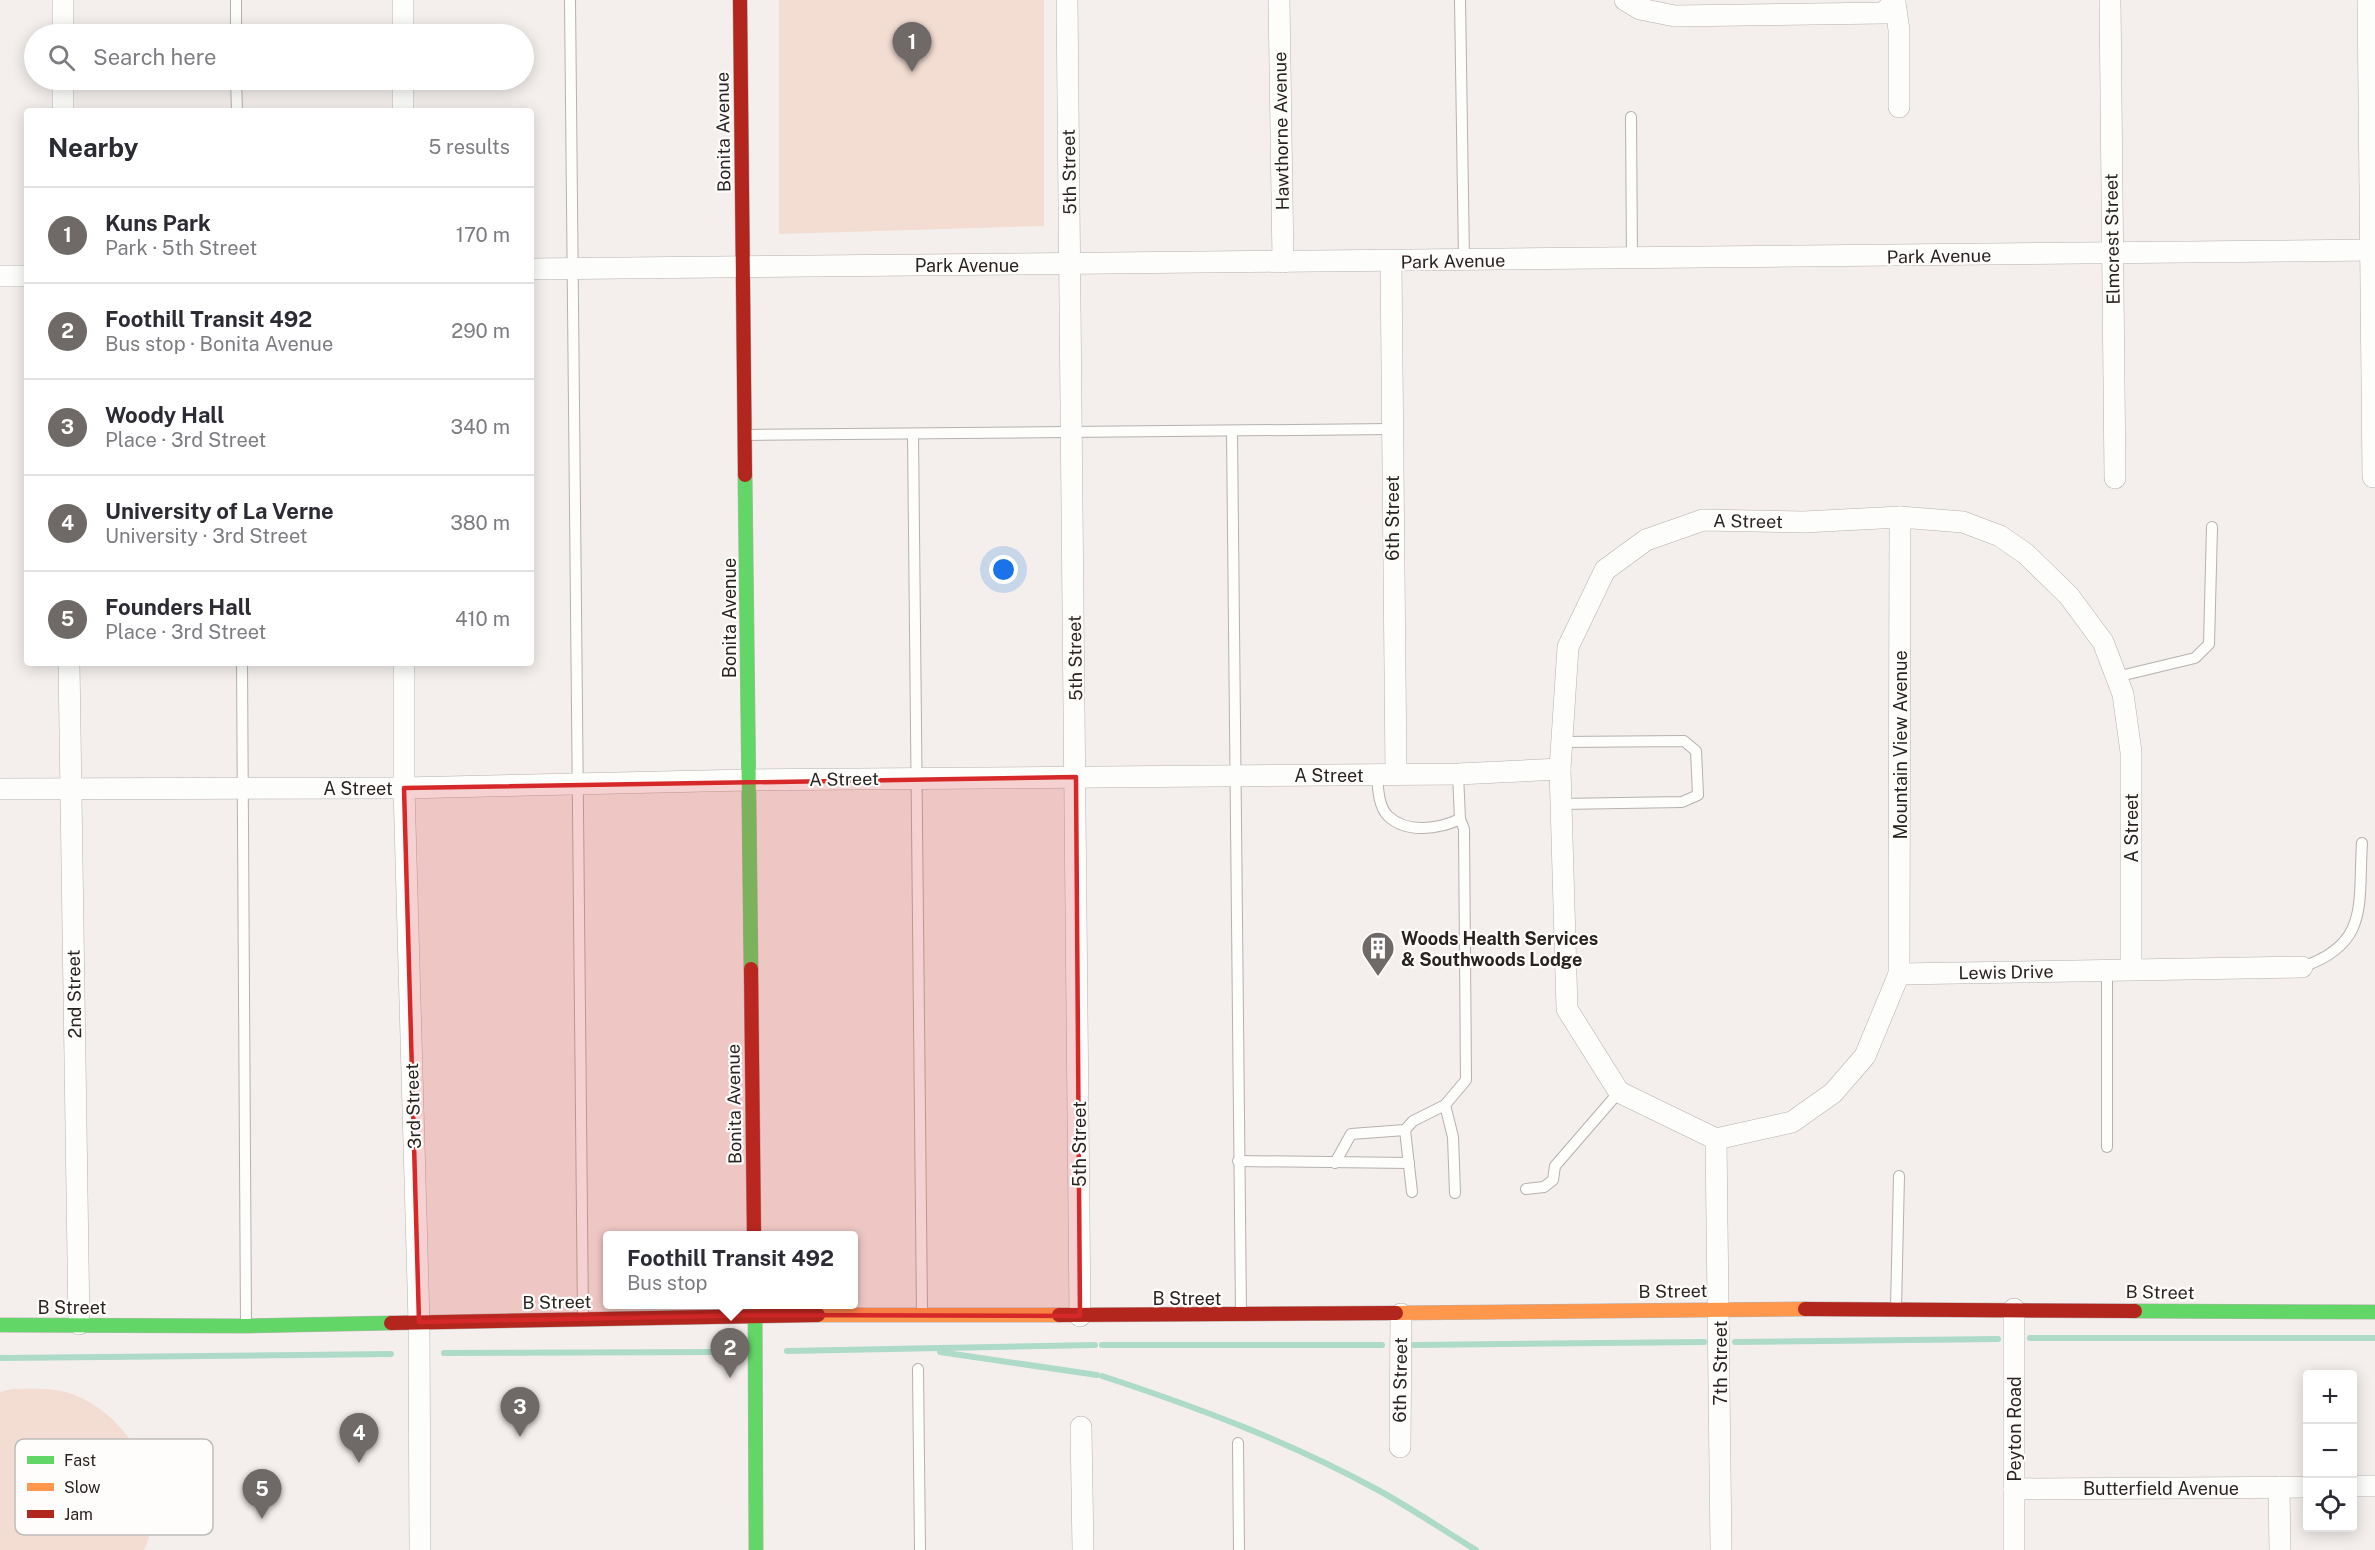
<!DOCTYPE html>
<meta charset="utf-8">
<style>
:root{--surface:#fff;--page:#f2f2f3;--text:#2b2b33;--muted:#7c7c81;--line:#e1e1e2;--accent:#6f6a68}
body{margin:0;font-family:"Public Sans",sans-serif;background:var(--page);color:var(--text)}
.controls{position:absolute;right:18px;bottom:18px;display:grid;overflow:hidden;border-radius:6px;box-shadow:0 3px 15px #0003}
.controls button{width:54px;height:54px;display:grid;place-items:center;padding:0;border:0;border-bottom:2px solid var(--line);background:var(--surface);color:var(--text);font:30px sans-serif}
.you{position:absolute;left:1004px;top:570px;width:21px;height:21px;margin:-15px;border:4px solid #fff;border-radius:50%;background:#1a73e8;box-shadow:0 0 0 9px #1a73e833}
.badge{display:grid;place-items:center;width:39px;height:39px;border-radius:50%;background:var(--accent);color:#fff;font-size:20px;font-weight:700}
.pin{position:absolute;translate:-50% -50px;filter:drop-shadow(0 2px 3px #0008)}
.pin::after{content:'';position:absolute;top:32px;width:21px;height:18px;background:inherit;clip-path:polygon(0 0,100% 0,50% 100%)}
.popup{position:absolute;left:603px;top:1231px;width:255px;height:78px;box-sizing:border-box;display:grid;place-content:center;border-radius:6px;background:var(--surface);filter:drop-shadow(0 2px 4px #0005);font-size:20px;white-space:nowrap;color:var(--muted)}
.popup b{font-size:22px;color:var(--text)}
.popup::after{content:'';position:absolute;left:50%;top:100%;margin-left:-12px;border:12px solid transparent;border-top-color:var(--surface)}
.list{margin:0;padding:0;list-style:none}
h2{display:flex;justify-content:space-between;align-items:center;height:78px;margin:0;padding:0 24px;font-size:26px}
h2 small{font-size:20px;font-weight:400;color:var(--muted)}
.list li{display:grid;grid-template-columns:39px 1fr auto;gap:18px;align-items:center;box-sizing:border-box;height:96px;padding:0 24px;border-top:2px solid var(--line)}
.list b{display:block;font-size:22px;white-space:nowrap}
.list p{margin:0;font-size:20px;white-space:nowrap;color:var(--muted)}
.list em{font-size:20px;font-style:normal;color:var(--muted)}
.icon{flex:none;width:33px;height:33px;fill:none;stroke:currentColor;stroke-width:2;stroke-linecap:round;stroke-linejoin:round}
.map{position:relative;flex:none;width:2375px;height:1550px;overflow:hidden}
.search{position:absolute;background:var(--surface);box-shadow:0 3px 15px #0003;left:24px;top:24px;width:510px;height:66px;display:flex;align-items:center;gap:15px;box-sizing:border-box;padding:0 21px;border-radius:33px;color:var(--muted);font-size:22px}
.panel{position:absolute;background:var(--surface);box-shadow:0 3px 15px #0003;left:24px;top:108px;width:510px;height:558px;border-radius:6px}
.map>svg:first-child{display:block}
</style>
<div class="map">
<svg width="2375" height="1550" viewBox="0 0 2375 1550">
<rect width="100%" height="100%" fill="#f4efec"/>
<g fill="#f3ddd2">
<polygon points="779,0 1044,0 1044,226 779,234"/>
<path d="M12 1389C33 1389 55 1387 75 1395 132 1418 172 1491 144 1550H0V1392Z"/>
</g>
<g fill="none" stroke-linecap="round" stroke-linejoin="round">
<g stroke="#aedaca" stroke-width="6">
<polyline points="2030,1338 2375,1338"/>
<polyline points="1735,1342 1998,1339"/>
<polyline points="1102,1345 1382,1345"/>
<polyline points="1414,1345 1704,1342"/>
<polyline points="787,1351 1095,1345"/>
<polyline points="940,1352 1097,1375"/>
<polyline points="444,1353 726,1352"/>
<polyline points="0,1358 391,1354"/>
<path d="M1102 1376C1197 1407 1290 1442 1378 1490 1411 1508 1443 1530 1476 1550"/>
</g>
<defs>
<g id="lane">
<polyline points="236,0 236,34"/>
<polyline points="570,0 583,1317"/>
<polyline points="1460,0 1464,260"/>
<polyline points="236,80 237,111"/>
<polyline points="1631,117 1632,259"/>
<polyline points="1232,431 1241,1312"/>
<polyline points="913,434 922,1312"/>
<polyline points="747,435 1392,429"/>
<polyline points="242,663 246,1323"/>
<polyline points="2116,677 2195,658 2209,644 2212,527"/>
<path d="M1377 775C1378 787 1378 806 1388 816 1407 834 1439 829 1460 819"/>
<polyline points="1561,804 1682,802 1698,795 1696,751 1684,741 1562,742"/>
<path d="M2302 967C2370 944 2358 904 2362 843"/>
<polyline points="2107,970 2107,1147"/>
<polyline points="1445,1105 1453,1137 1455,1193"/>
<polyline points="1405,1130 1412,1192"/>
<polyline points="1238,1161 1409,1163"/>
<polyline points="1335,1163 1351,1134 1405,1130 1413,1121 1445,1105 1466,1080 1464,829 1460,819 1458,774"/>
<polyline points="1526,1189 1544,1187 1553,1180 1555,1166 1619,1092"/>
<polyline points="1896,1308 1899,1176"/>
<polyline points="918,1369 920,1550"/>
<polyline points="1238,1443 1239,1550"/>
</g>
<g id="street">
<polyline points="63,0 63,34"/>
<polyline points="403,0 403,34"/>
<polyline points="1067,0 1080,1316"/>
<polyline points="1279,0 1283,262"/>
<polyline points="1625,0 1640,9 1675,16 1884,13 1895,0"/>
<polyline points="2110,0 2115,478"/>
<polyline points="2368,0 2373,477"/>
<polyline points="1895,3 1899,30 1899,107"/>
<polyline points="63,80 63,111"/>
<polyline points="403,80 403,111"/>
<polyline points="1391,262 1396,774"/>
<polyline points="531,269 2375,250"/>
<polyline points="0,276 27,276"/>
<polyline points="69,663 79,1324"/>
<polyline points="404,663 404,788 419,1322 420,1550"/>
<polyline points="0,789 404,788 747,780 1458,774 1560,769"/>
<polyline points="2131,970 2131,752 2123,694 2103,642 2069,596 2026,554 2000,536 1963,522 1900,517 1804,522 1703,520 1646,540 1605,570 1568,647 1560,769 1567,1009 1619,1092 1716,1139 1792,1122 1833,1093 1865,1056 1899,974 2302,967"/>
<polyline points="1899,974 1900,517"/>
<polyline points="1716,1139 1721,1550"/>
<polyline points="1081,1427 1083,1550"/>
<polyline points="1400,1447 1401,1314"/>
<polyline points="2352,1486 2375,1486"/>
<polyline points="2279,1487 2280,1550"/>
<polyline points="2014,1489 2308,1487"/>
<polyline points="2014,1550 2014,1309"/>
</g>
<g id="fast">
<polyline points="745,475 751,969"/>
<polyline points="755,1304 756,1550"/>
<polyline points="2135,1311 2375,1312"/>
<polyline points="0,1325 246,1326 391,1323"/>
</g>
<g id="slow">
<polyline points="1396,1313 1805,1309"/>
<polyline points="818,1315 1059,1315"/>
</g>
<g id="jam">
<polyline points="740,0 745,475"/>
<polyline points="751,969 754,1236"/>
<polyline points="1805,1309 2135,1311"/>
<polyline points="1059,1315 1396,1313"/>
<polyline points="391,1323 818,1315"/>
</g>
</defs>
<use href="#lane" stroke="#b5b1af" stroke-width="12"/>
<use href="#street" stroke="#b5b1af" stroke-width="22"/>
<use href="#fast" stroke="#b5b1af" stroke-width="15"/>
<use href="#slow" stroke="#b5b1af" stroke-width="15"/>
<use href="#jam" stroke="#b5b1af" stroke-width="15"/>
<use href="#lane" stroke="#fdfdfc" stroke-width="10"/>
<use href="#street" stroke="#fdfdfc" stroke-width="21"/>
<use href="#fast" stroke="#63d668" stroke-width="14"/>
<use href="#slow" stroke="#ff974d" stroke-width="14"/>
<use href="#jam" stroke="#b3261e" stroke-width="14"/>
</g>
<path fill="#d62828" fill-opacity="0.2" stroke="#d62828" stroke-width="4.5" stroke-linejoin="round" d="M1076 777 1080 1316 755 1315 419 1322 404 788Z"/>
<defs>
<symbol id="building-pin" viewBox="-11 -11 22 30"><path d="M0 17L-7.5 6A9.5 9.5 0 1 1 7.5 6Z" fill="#6f6a68" stroke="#fffdfc"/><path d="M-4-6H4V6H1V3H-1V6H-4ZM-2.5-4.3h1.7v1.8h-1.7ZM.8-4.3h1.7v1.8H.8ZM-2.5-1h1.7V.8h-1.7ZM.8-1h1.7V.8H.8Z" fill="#fff"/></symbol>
</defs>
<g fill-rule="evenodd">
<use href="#building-pin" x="1359" y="929" width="38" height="52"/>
</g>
<g text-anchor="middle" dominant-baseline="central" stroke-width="4.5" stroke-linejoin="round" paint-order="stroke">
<g font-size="18" fill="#272321" stroke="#fffdfc">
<text transform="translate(1281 131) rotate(-91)">Hawthorne Avenue</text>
<text transform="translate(723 132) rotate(-91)">Bonita Avenue</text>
<text transform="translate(1069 172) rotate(-91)">5th Street</text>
<text transform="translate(2112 239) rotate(-91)">Elmcrest Street</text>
<text transform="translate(1939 256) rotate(-1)">Park Avenue</text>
<text transform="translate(1453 261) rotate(-1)">Park Avenue</text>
<text x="967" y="265">Park Avenue</text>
<text transform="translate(1392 518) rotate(-90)">6th Street</text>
<text transform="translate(1748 521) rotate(1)">A Street</text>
<text transform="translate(729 618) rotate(-90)">Bonita Avenue</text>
<text transform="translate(1075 658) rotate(-91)">5th Street</text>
<text transform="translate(1900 745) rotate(-90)">Mountain View Avenue</text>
<text x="1329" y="775">A Street</text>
<text transform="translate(844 779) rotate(-1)">A Street</text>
<text x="358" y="788">A Street</text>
<text transform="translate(2131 828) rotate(-90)">A Street</text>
<text transform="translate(2006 972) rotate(-1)">Lewis Drive</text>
<text transform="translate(74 994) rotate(-91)">2nd Street</text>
<text transform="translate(734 1104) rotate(-91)">Bonita Avenue</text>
<text transform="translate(413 1106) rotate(-92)">3rd Street</text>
<text transform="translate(1079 1144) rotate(-90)">5th Street</text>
<text transform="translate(1673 1291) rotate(-1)">B Street</text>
<text transform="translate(2160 1292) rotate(1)">B Street</text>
<text x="1187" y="1298">B Street</text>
<text transform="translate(557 1302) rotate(-1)">B Street</text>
<text x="72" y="1307">B Street</text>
<text transform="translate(1720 1363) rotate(-90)">7th Street</text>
<text transform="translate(1400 1380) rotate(-89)">6th Street</text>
<text transform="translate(2014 1429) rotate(-90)">Peyton Road</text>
<text x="2161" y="1488">Butterfield Avenue</text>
</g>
<g font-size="18" font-weight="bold" fill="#272321" stroke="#fffdfc" text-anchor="start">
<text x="1401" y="938">Woods Health Services<tspan x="1401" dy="21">&amp; Southwoods Lodge</tspan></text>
</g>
</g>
<rect x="15" y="1439" width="198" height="96" rx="9" fill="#fffdfc" stroke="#bebcba" stroke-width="1.5"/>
<rect x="27" y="1456" width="27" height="8" fill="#63d668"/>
<rect x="27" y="1483" width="27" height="8" fill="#ff974d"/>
<rect x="27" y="1510" width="27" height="8" fill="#b3261e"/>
<g font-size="16" fill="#272321">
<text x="64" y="1466">Fast</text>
<text x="64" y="1493">Slow</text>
<text x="64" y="1520">Jam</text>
</g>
</svg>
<div class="controls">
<button>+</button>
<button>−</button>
<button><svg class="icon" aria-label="locate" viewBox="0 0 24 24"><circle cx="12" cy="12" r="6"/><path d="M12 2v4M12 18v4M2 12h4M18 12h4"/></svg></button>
</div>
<div class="you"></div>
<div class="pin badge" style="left:912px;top:72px">1</div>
<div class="pin badge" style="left:730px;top:1378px">2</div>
<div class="popup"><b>Foothill Transit 492</b>Bus stop</div>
<div class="pin badge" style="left:520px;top:1437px">3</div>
<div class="pin badge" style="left:359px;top:1463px">4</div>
<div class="pin badge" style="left:262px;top:1519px">5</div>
<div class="search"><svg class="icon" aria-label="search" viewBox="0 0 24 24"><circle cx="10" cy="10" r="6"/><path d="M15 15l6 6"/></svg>Search here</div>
<section class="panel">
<h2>Nearby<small>5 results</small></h2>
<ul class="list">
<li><span class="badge">1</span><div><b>Kuns Park</b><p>Park · 5th Street</p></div><em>170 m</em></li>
<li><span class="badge">2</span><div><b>Foothill Transit 492</b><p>Bus stop · Bonita Avenue</p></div><em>290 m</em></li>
<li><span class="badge">3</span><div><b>Woody Hall</b><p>Place · 3rd Street</p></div><em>340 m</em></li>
<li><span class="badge">4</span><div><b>University of La Verne</b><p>University · 3rd Street</p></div><em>380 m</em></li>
<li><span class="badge">5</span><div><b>Founders Hall</b><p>Place · 3rd Street</p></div><em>410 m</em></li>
</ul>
</section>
</div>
